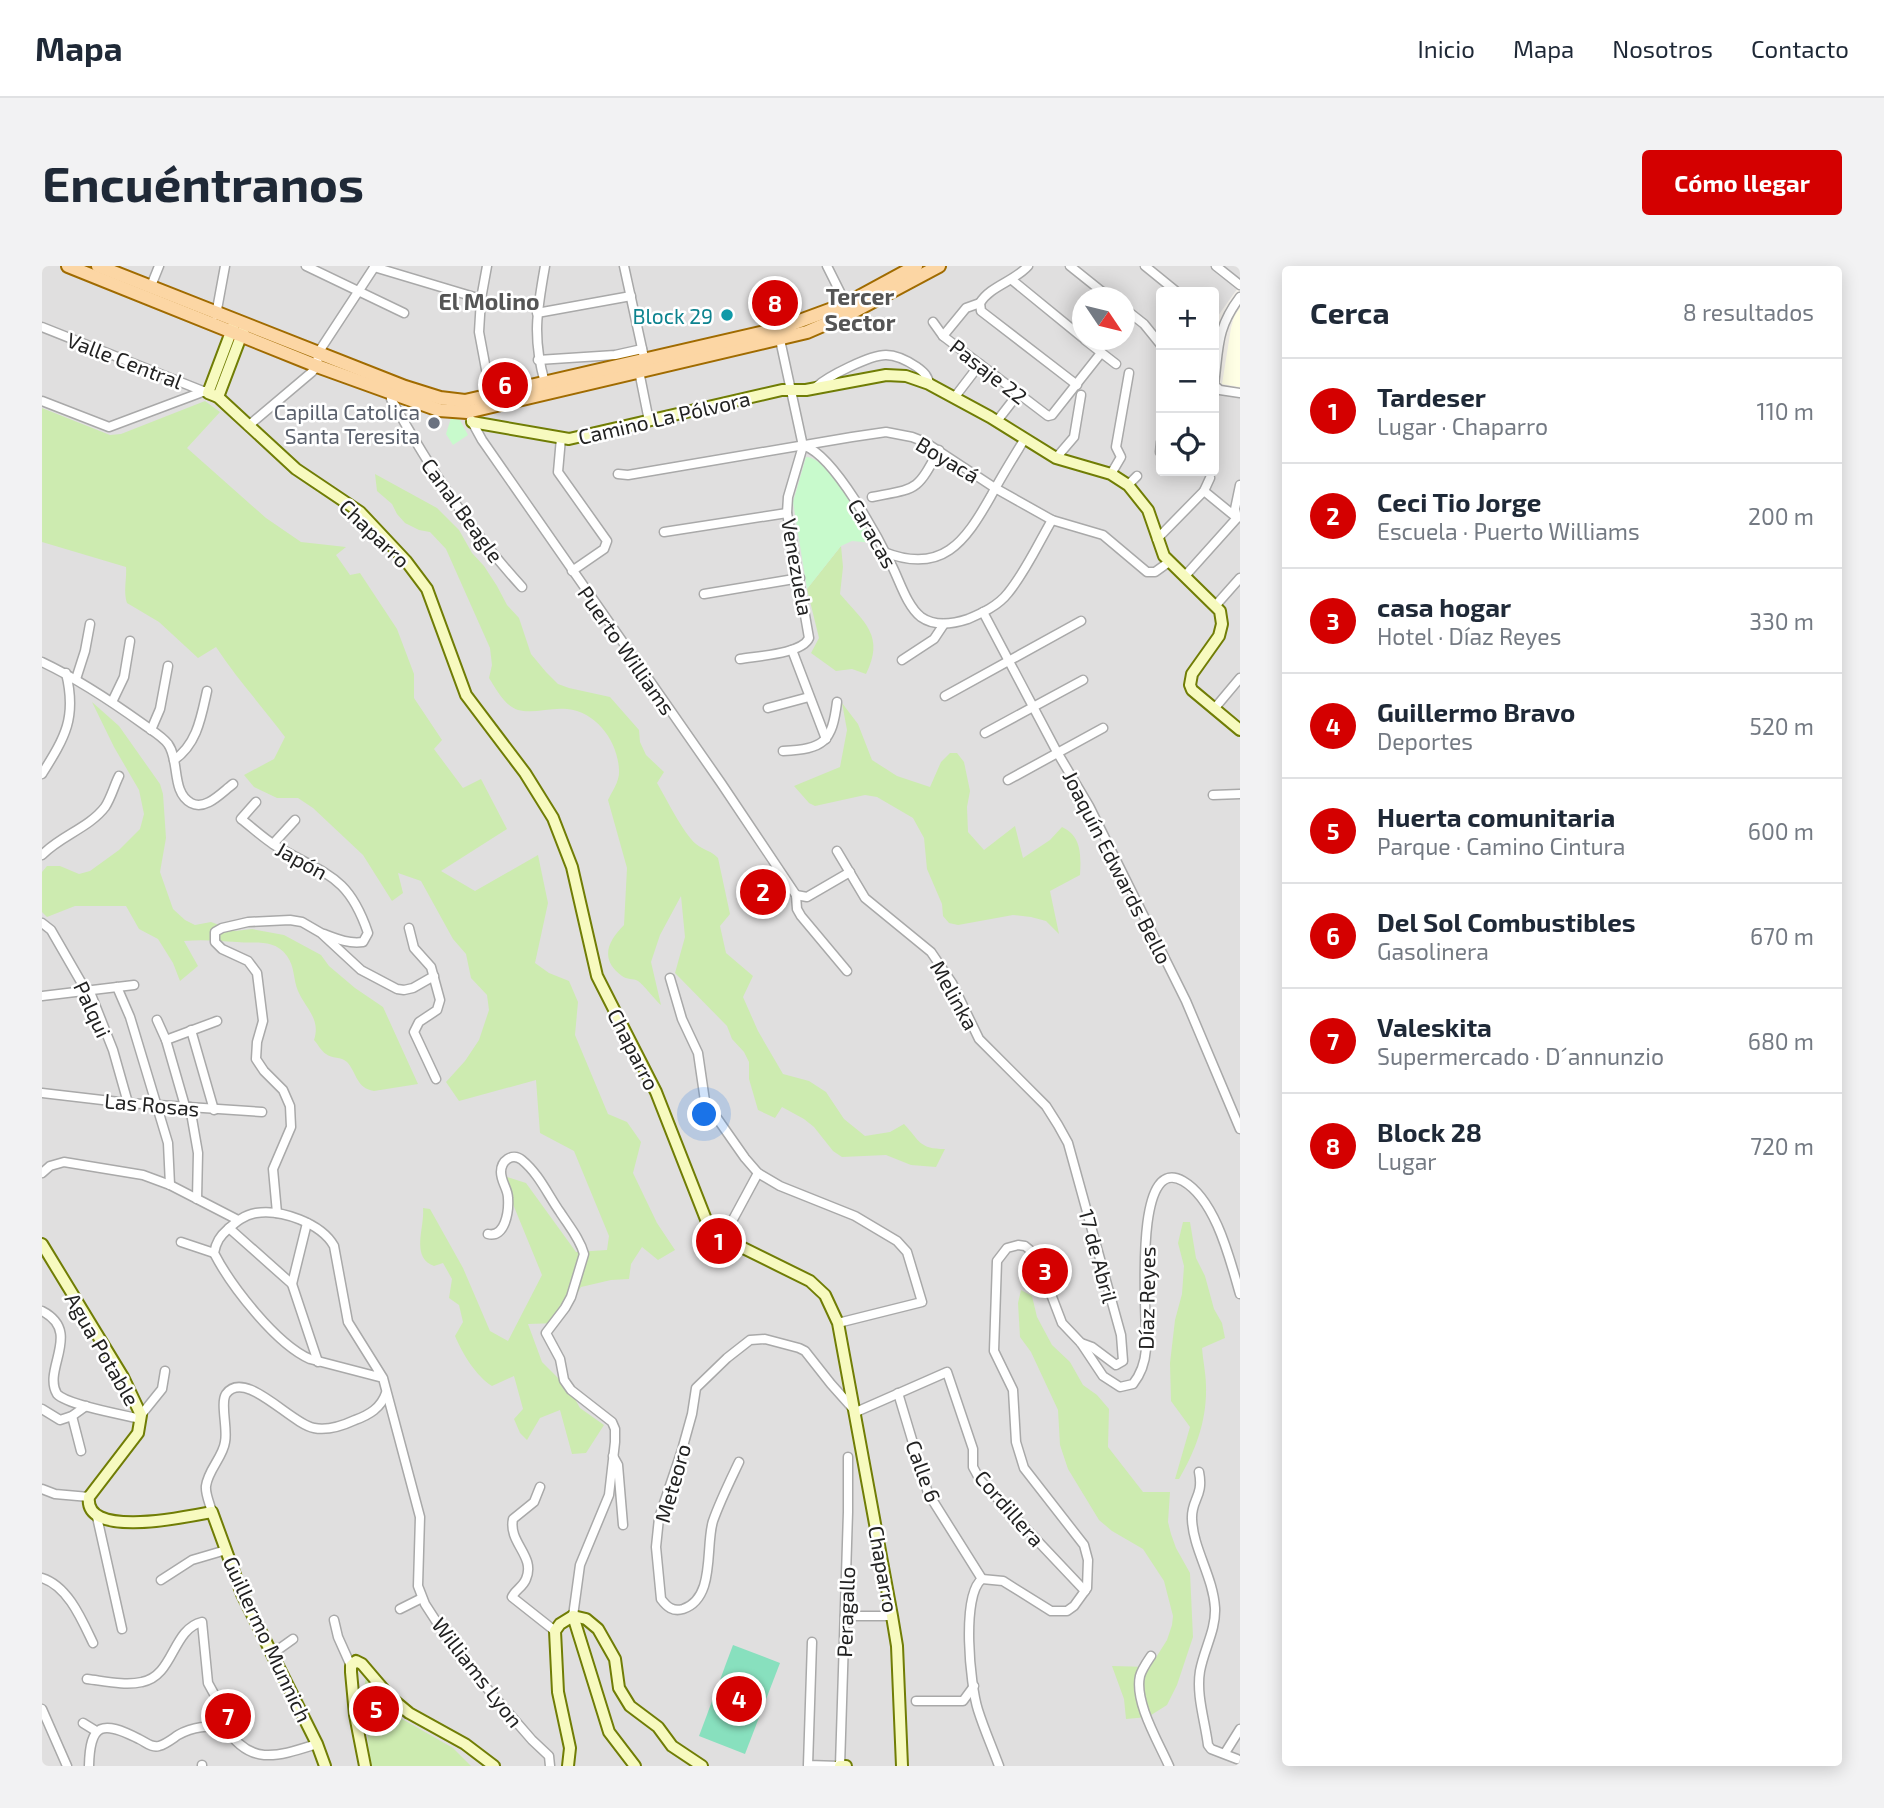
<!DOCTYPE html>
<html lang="es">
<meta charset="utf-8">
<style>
:root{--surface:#fff;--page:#f2f2f3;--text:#1f2937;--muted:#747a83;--line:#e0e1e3;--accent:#d40000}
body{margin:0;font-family:"Exo 2",sans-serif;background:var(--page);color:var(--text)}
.controls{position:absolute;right:21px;top:21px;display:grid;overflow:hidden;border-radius:7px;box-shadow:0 4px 18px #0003}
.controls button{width:63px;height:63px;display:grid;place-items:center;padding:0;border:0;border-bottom:2px solid var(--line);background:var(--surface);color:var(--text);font:35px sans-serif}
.compass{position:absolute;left:1030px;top:21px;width:63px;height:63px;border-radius:50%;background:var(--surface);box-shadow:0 4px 18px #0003;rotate:125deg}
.you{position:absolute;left:663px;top:849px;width:24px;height:24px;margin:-18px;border:5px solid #fff;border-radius:50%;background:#1a73e8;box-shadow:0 0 0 10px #1a73e833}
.badge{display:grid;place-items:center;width:46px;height:46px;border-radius:50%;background:var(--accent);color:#fff;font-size:23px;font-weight:700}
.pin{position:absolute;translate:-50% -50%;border:4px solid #fff;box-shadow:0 2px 7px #0006}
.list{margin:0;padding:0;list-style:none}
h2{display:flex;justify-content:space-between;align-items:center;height:91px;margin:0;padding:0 28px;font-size:30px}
h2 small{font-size:23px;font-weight:400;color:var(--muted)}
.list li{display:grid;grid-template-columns:46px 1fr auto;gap:21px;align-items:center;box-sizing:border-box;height:105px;padding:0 28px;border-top:2px solid var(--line)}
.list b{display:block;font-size:26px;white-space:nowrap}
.list p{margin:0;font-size:23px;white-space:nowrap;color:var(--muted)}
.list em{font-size:23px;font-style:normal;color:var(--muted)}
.icon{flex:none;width:38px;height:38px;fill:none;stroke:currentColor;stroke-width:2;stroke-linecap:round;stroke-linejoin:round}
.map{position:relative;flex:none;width:1198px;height:1500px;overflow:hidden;border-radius:7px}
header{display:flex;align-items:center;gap:42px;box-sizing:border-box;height:98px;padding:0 35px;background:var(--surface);border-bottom:2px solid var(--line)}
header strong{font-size:33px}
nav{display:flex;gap:38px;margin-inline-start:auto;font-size:24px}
.intro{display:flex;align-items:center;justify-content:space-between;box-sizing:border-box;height:168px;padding:0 42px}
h1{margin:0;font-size:49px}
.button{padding:18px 32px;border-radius:7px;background:var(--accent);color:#fff;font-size:24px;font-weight:700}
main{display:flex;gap:42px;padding:0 42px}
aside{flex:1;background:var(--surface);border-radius:7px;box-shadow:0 4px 18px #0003}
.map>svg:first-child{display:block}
</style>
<header>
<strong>Mapa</strong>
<nav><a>Inicio</a><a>Mapa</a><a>Nosotros</a><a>Contacto</a></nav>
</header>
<div class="intro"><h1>Encuéntranos</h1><a class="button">Cómo llegar</a></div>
<main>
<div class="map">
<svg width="1198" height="1500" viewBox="0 0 1198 1500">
<rect width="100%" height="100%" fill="#f2efe9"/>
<path fill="#e0dfdf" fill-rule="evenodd" d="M0 0H1198V19L1173 54 1172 66V26H1119V205H1172V127L1198 132V1500H0ZM1041 32H1083V74H1041Z"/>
<polygon fill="#ffffe5" points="1198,42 1198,121 1180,118 1189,62 1192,51"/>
<g fill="#cdebb0">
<path d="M163 135 178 146 145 182 224 252 259 276 304 281 294 289 308 309 318 307 355 363 372 408V432L400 474 392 483 421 522 439 513 465 563 399 605 433 625 496 589 506 637 493 697 507 707 527 715 536 736 533 769 566 848 585 856 599 876 591 907 615 957 633 984 616 994 600 981 589 998 587 1013 569 1014 539 1021 517 1057 486 1058 500 1096 528 1124 538 1142 562 1159 544 1187 530 1188 518 1144 498 1152 485 1174 478 1167 472 1153 481 1143 472 1110 450 1120C434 1110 420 1087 413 1070L421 1056 417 1039 407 1032 410 1013 401 997 392 1000C368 991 383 962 381 942L388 943 421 1002 448 1065 466 1075 500 1009 459 909 484 917 534 986 565 984 567 970 532 885 498 867 494 814 417 835 404 816 423 795 437 774 447 744 445 729 429 712 424 688 411 673 379 615 356 607 361 627 350 635 321 589 271 542 256 532H235L212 521 202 509 232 493 243 471C220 440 195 413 174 381L156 392 117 356 85 337C81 325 85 313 84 301L0 276V142L68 169 79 168Z"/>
<path d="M333 208 395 242 417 264 430 287 442 300 455 320 465 339 477 352 489 388 504 406 516 418 527 422 568 431 597 464 598 476 604 489 622 506 615 517C624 532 641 567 654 578 661 584 670 585 676 592L688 648 678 660 684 687 711 710 701 731 716 765 741 808 767 815 784 826 802 853 823 870 848 866 862 858C878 875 877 883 903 883L894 901 869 899 844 889 800 891 791 885 772 861 762 853 740 841 733 852 716 844 707 813V796L702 786 690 773 685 760 633 707 643 671 639 630 618 669 609 696 619 739C613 734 601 718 596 715 591 712 585 714 580 710 557 693 566 675 582 659L585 602 566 534C570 525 578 515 577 504 576 476 555 446 525 443 509 441 492 448 476 444 463 440 454 423 447 412L450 399 448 382 404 283 388 266 377 264 363 257 355 248 350 238 335 225Z"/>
<path d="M799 280 801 301 798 328C823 357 843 370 824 408L810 403 794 405 769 387 777 372 765 323Z"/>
<path d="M50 436 77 460 118 518 121 528 124 572 118 606 131 643 143 654 153 659 169 656 193 665 210 663 242 669 279 689 287 700 313 722 341 741 376 818 332 825C314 822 315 807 305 796 299 790 290 793 284 788 279 785 276 778 272 774 279 753 264 743 256 725 251 713 253 701 245 690 232 672 213 678 195 676 177 675 161 673 142 675L156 700 138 715 131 697 116 673 97 663 84 640H33L5 651 0 646V606L5 600H18L37 608 48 605 77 584 98 563 102 548 97 524 72 481Z"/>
<path d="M800 437 816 458 830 494 855 510 888 521 899 496 908 487H915L922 496 928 525 925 541 926 566 942 584 973 560 981 592 1008 574 1020 561C1040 570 1039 590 1038 609L1008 625 1017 668 1004 655 989 651 971 649 916 659 907 657 901 650 900 638 885 603 882 572 871 552 835 531 823 529 773 540 767 537 752 520 798 501 805 464Z"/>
<path d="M1141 956H1148L1154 992 1163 1010 1172 1043 1180 1057 1183 1072 1160 1082C1161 1095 1164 1108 1164 1120 1165 1154 1154 1184 1137 1213H1133L1148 1161 1129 1135 1128 1097 1133 1054 1140 1028 1142 1000 1136 977Z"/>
<polygon points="979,1024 990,1030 995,1051 1010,1079 1028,1096 1041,1119 1055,1129 1067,1143 1066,1181 1101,1226 1128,1226 1126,1256 1129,1268 1134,1282 1148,1307 1151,1371 1135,1419 1125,1439 1106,1451 1084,1453 1082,1433 1070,1400 1108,1401 1125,1374 1130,1359 1131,1350 1122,1315 1101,1283 1070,1265 1057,1254 1026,1203 1018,1179 1016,1144 989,1086 978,1071 976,1037"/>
<polygon points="324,1410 353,1449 411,1482 429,1500 329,1500 321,1429"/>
</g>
<g fill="#c8facc">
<polygon points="409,152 418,154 426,169 411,179 404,168"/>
<path d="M764 191C788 191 820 257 832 277L810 275 799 280 765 323 751 236Z"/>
</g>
<polygon fill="#88e0be" points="691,1379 738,1397 703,1488 657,1470"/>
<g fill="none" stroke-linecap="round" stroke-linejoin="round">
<defs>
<g id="street">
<polyline points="264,0 362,47"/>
<polyline points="445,0 439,33 437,66 449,130"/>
<path d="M503 0C495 45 490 72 503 117"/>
<polyline points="582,0 603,96"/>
<polyline points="785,0 806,42"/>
<polyline points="1028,0 1068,32"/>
<polyline points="1103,0 1135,26"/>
<polyline points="1174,0 1198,19"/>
<polyline points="332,1 439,33"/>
<polyline points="970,14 1041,72"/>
<polyline points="109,20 117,0"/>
<path d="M1198 31C1174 63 1177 81 1172 119L1178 124 1198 127"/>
<polyline points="938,37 939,45 1035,119"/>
<path d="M938 37C948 20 973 15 986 0"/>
<polyline points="1083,43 1102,58 1119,79"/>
<polyline points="495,47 589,30"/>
<polyline points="174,49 183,0"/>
<polyline points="891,56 901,70 1006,150 1010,149 1059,87"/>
<polyline points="0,61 166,127"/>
<polyline points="901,70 924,42 938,37"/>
<polyline points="1043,74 1074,98"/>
<polyline points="496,94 573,89 600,83"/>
<polyline points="597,105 607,155"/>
<path d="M774 121C786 110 828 89 844 89 855 89 866 95 875 101 881 106 886 109 887 118"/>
<path d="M349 126V133C388 202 426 262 480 321"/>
<polyline points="912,132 938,98"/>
<polyline points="0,135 67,161 163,125"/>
<polyline points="429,154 440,174 679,517 754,629"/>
<polyline points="955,155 976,128"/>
<polyline points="206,160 270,106 275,100 276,87 333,0"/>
<polyline points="519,172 516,206 565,275 562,283 530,305"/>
<path d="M763 180C793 191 836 271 850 300 858 316 865 340 879 351 893 361 911 358 926 353 940 347 956 340 966 327 984 305 996 278 1010 254"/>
<polyline points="1118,186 1119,176"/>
<polyline points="1014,192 1032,171 1039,129"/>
<polyline points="576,208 586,209 810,171 844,166 870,171 883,176 953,222 1010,254 1061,269 1105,306 1113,306 1127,296"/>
<polyline points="1069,208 1079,191 1074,181 1087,107"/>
<polyline points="1086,219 1095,210"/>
<polyline points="1162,225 1195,252"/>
<path d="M830 231C876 222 874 226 897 184"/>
<polyline points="622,266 745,247"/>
<polyline points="1115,273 1162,225 1168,212"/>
<path d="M842 286C900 309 923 276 949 230 959 211 971 192 982 174"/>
<polyline points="1143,310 1195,252 1193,243 1198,219"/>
<polyline points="662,328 758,312"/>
<polyline points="1174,339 1198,312"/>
<polyline points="941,346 1015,486 1047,540 1144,735 1198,863"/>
<polyline points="750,384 784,473"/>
<path d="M698 393C715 390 760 388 767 372L745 247 746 231 761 180 737 69"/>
<polyline points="860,394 892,373 902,358"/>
<path d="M0 396C36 413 69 435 101 458 109 464 120 470 126 478 138 495 129 526 149 537 164 545 180 526 191 518"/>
<polyline points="34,413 43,385 48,358"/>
<polyline points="903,430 1039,355"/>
<polyline points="70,436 82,411 88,375"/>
<polyline points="726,442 767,431"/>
<polyline points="1172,443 1198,412"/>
<polyline points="109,464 118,443 126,400"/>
<polyline points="943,467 1041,414"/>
<path d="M741 485C782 483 790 476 795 436"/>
<path d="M132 494C155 478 159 452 165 425"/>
<path d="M0 508C23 471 35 452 24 407"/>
<polyline points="966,514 1061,462"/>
<polyline points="1171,529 1198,528"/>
<path d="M214 536 199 553C211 562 221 572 234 580 283 609 306 608 326 667L321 676C307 678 295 673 282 668"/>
<polyline points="231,578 253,554"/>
<polyline points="795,585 823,632 889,686 910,717 937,773 1004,840 1016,859 1026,877 1079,1069 1081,1095 1074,1099 1050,1081 1039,1077"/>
<path d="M0 589C18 570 47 562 63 541 69 532 72 520 77 510"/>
<polyline points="754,629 755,643 759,650 805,705"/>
<polyline points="754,629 765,631 808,606"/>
<polyline points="0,657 9,664 39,716 48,726 71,784 86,837"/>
<polyline points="367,662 372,682 389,701 398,734 395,744 377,756 372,766 394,813"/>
<polyline points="628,712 640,753 656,787 663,835 703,892 716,907 738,920 813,950 855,975 865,986 880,1036 796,1057"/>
<polyline points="75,721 88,751 126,877 128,919"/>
<polyline points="0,730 92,719"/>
<polyline points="115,754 124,774 143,840"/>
<polyline points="149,764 172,844"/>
<polyline points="124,774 175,755"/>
<polyline points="0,827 86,837 220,846"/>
<polyline points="148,841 156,887 155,933"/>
<polyline points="0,907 8,900 22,896 101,909 128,919 196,954"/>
<polyline points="235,947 231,903 249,861 248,840 241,824 222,805 214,793 215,776 221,755 215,707 206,695 180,683 173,676 173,666 180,662 206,656 248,654 260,656 279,667 319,704 355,723 362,724 371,722 392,710"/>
<polyline points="265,957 250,1018 276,1096"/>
<polyline points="187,962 250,1018"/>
<path d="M446 968C463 972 467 946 466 932 466 923 459 916 459 906 459 895 470 886 480 894 497 908 506 929 518 946 527 960 538 973 542 988L529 1031 523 1042 504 1067 518 1093 522 1114 529 1124 570 1156 573 1163V1176L567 1229 538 1299 531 1350"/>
<polyline points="681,972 716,907"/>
<polyline points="139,976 172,987"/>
<path d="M0 1045C41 1066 0 1103 15 1128 25 1139 82 1149 99 1153"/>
<path d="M341 1112 306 1056 292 980C279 957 239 943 214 947 202 949 194 956 186 963 178 970 174 976 172 987 189 1020 234 1078 268 1093L341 1112 378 1251 376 1320 383 1338 416 1389 490 1474 507 1490 508 1500"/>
<polyline points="856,1127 886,1227 940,1313"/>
<polyline points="0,1143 18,1154 30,1150 44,1140"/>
<polyline points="99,1149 120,1123 123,1105"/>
<polyline points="30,1150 39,1185"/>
<polyline points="571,1190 576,1199 581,1259"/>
<path d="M697 1196C688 1215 678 1235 671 1255 663 1280 674 1332 641 1343 631 1346 625 1341 619 1333L614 1281 617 1252 640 1184 650 1148 654 1122 685 1092 708 1074 723 1073 757 1082 763 1085 789 1118 814 1146 905 1106 931 1183V1201L938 1214 1043 1325"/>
<path d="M1157 1206C1162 1231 1149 1233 1150 1253 1151 1283 1171 1310 1173 1342 1174 1364 1162 1383 1158 1405 1154 1429 1163 1455 1166 1479L1169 1483 1195 1493"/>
<path d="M498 1221 492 1236 471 1253C466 1277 494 1290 484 1313 481 1321 473 1324 470 1331L513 1365"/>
<polyline points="0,1223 13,1228 47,1231"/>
<path d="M170 1246C168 1238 163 1228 164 1220 166 1204 181 1191 183 1176 186 1163 178 1137 184 1128 203 1102 249 1158 272 1162 286 1165 300 1160 313 1154 327 1149 339 1142 344 1127"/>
<polyline points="55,1251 80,1363"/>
<path d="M0 1312C26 1320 40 1354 51 1377"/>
<polyline points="119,1314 150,1294 184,1284"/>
<polyline points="358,1343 380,1332"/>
<polyline points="803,1350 850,1350"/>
<polyline points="292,1354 296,1371 309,1400"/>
<polyline points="770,1376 766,1499 798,1500 806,1246 806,1191"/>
<polyline points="230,1388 251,1373"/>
<path d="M1109 1390C1105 1396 1100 1403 1098 1410 1092 1436 1117 1477 1127 1500"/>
<path d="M45 1413C62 1415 83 1420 100 1416 132 1410 130 1363 160 1356L166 1417 177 1437 183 1461"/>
<polyline points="874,1435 921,1435 932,1420"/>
<polyline points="0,1443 25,1500"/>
<polyline points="41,1457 54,1465"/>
<polyline points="1183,1487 1198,1463"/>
<path d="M47 1500C48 1457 60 1454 97 1473 104 1476 109 1482 117 1480 124 1478 130 1473 136 1469 152 1460 165 1460 183 1461 208 1500 234 1491 275 1478"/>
<polyline points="160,1500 160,1499"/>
<path d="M957 1500C950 1481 942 1463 936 1444 928 1419 919 1329 940 1313L961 1315 1009 1345H1025L1032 1340 1045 1322 1046 1294 1042 1279 982 1202 974 1176 971 1124 952 1085 955 995 965 982 976 979 983 980 994 989 1020 1057 1039 1077 1061 1110 1078 1121 1091 1118C1099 1108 1103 1096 1104 1083 1106 1062 1088 885 1141 915 1174 934 1188 994 1198 1028"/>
</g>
<g id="secondary">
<polyline points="192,58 166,127 176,131 254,203 318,246 364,295 385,323 424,429 483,507 511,552 530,601 555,710 614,826 665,956 670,963 681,972 768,1015 783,1029 796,1057 850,1350 855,1380 860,1500"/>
<polyline points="176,131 201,65"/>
<polyline points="430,156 527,173 740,124 764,124 844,109 864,110 887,118 948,151 1014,192 1069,208 1086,219 1106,244 1122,290 1178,345 1180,358 1177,370 1150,408 1148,419 1150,424 1198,464"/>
<path d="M0 978 81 1111 99 1149 96 1167 47 1231C41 1274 148 1250 170 1246L200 1328 275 1478 283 1500"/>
<polyline points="531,1350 567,1466 593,1500"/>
<polyline points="323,1500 313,1449 309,1406 309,1400 314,1395 320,1398 349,1432 367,1447 423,1478 452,1500"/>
<polyline points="526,1500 528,1482 516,1426 513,1365 518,1358 531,1350 544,1353 556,1363 573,1393 577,1422 588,1440 616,1461 630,1480 660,1500"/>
<polyline points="798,1500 804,1500"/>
</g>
<g id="primary">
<polyline points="26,0 275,100 397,144 425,146 765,66 809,47 897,0"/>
<polyline points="56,0 363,121 398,132 423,135 736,63 804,38 874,0"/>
</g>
</defs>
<use href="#street" stroke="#a9a9a9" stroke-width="11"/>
<use href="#secondary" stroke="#707d05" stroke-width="14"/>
<use href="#primary" stroke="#a06b00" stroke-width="16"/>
<use href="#street" stroke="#fff" stroke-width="8"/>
<use href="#secondary" stroke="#f7fabf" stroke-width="10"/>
<use href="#primary" stroke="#fcd6a4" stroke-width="12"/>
</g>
<circle fill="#0f9aa8" stroke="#fff" stroke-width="2.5" cx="685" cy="49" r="7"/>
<circle fill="#6b7280" stroke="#fff" stroke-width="2.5" cx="392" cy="157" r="7"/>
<g text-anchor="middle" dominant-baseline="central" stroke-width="5" stroke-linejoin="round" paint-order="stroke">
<g font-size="21" fill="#0d838f" stroke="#fff" text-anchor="end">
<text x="671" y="49">Block 29</text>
</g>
<g font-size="21" fill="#222" stroke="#fff">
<text transform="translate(83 94) rotate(21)">Valle Central</text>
<text transform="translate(947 105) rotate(38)">Pasaje 22</text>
<text transform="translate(622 151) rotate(-13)">Camino La Pólvora</text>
<text transform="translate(906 193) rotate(31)">Boyacá</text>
<text transform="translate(421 244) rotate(54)">Canal Beagle</text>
<text transform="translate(333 267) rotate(44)">Chaparro</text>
<text transform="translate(831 267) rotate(60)">Caracas</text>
<text transform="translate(756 301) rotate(80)">Venezuela</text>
<text transform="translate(585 384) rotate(55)">Puerto Williams</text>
<text transform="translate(260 594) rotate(29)">Japón</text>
<text transform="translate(1076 601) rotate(63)">Joaquín Edwards Bello</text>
<text transform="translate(913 729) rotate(61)">Melinka</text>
<text transform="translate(51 743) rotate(65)">Palqui</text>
<text transform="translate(592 783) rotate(63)">Chaparro</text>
<text transform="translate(110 838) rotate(5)">Las Rosas</text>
<text transform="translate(1057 990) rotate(75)">17 de Abril</text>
<text transform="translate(1104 1032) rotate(-89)">Díaz Reyes</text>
<text transform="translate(61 1083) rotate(60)">Agua Potable</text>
<text transform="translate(882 1205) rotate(70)">Calle 6</text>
<text transform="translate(630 1217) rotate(-74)">Meteoro</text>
<text transform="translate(968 1242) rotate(49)">Cordillera</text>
<text transform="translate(842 1303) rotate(80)">Chaparro</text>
<text transform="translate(803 1346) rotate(-88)">Peragallo</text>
<text transform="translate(226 1373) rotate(65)">Guillermo Munnich</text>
<text transform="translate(436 1406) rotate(52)">Williams Lyon</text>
</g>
<g font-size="21" fill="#5b616d" stroke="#fff" text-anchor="end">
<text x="378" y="145">Capilla Catolica<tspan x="378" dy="24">Santa Teresita</tspan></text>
</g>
<g font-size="23" font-weight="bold" fill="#555" stroke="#fff">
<text x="818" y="30">Tercer<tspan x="818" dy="26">Sector</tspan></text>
<text x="447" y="35">El Molino</text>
</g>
</g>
</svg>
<div class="controls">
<button>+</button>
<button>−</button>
<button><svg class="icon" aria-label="locate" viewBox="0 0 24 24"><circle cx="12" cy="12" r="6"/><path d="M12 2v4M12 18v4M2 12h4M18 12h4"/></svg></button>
</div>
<svg class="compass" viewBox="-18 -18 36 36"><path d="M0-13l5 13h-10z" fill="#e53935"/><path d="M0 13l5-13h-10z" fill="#747a83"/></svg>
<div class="you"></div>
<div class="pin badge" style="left:677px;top:975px">1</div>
<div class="pin badge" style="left:721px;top:626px">2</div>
<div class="pin badge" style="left:1003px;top:1005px">3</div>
<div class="pin badge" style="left:697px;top:1433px">4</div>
<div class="pin badge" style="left:334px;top:1443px">5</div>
<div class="pin badge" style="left:463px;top:119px">6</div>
<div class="pin badge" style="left:186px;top:1450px">7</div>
<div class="pin badge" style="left:733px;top:37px">8</div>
</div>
<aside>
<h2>Cerca<small>8 resultados</small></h2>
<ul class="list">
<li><span class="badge">1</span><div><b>Tardeser</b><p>Lugar · Chaparro</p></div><em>110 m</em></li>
<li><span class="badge">2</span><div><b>Ceci Tio Jorge</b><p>Escuela · Puerto Williams</p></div><em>200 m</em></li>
<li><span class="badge">3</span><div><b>casa hogar</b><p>Hotel · Díaz Reyes</p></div><em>330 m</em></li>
<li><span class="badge">4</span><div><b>Guillermo Bravo</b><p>Deportes</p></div><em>520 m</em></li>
<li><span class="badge">5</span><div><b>Huerta comunitaria</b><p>Parque · Camino Cintura</p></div><em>600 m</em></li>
<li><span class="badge">6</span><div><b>Del Sol Combustibles</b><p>Gasolinera</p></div><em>670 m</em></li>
<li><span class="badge">7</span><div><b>Valeskita</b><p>Supermercado · D´annunzio</p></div><em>680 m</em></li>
<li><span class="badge">8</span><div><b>Block 28</b><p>Lugar</p></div><em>720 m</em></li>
</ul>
</aside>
</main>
